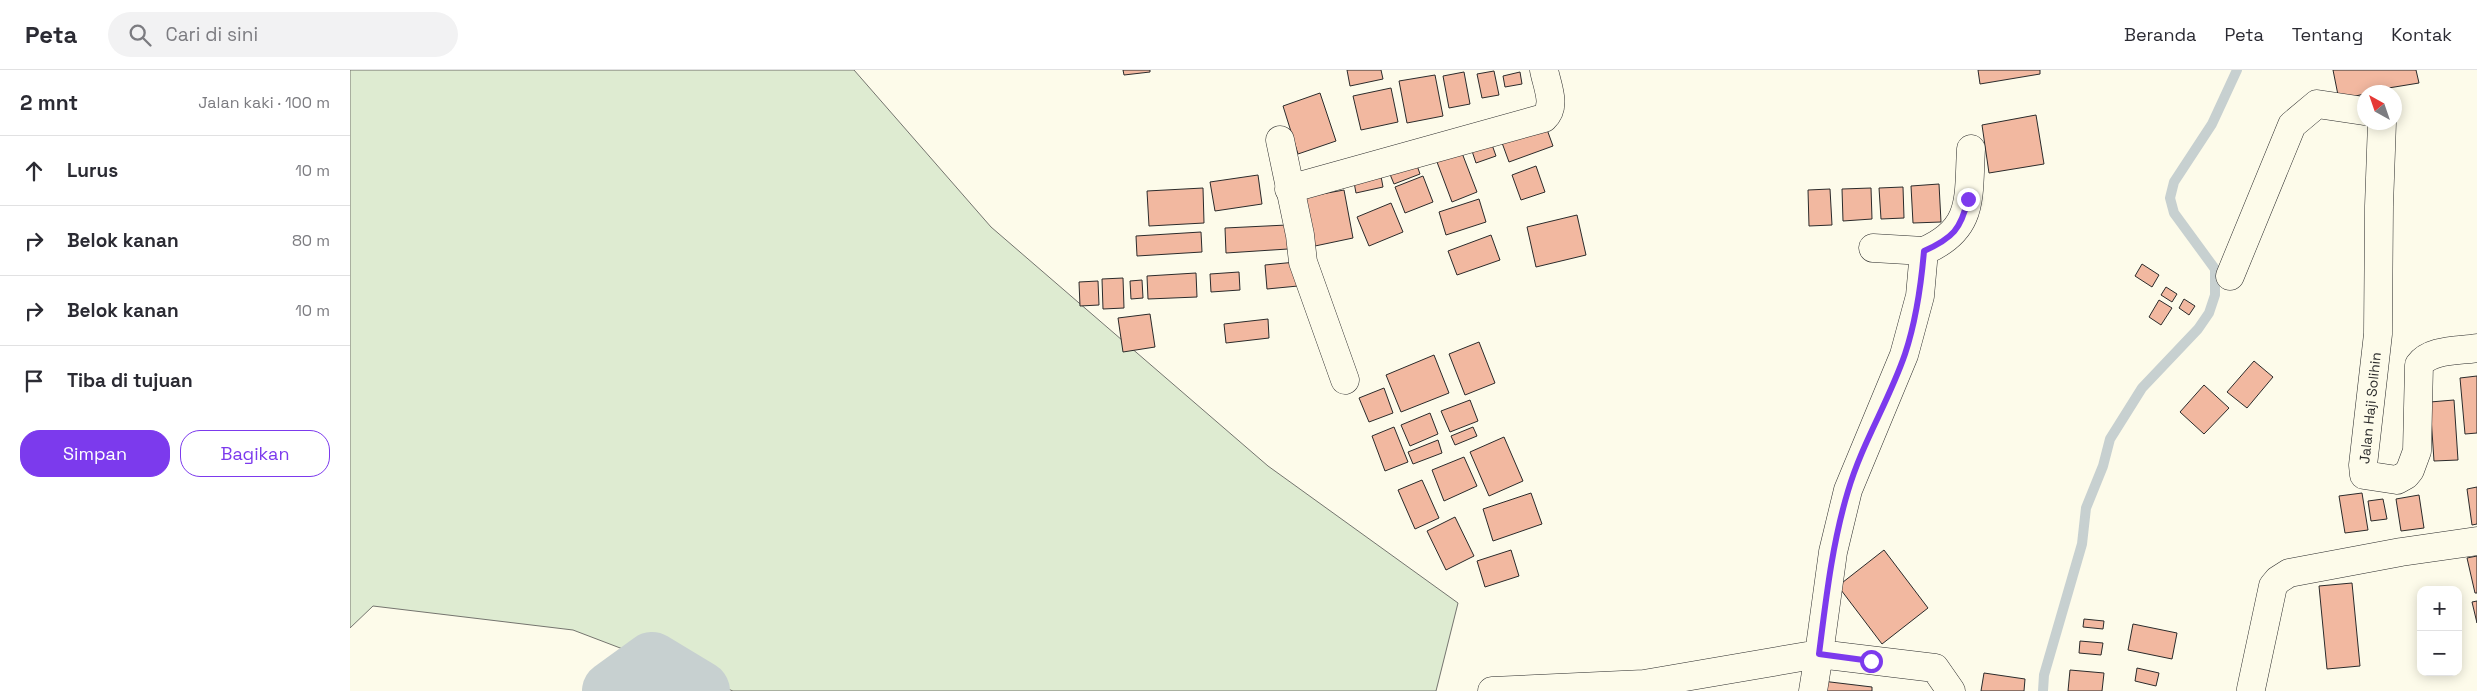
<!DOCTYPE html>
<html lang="id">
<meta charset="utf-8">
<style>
:root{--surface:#fff;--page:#f2f2f3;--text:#2b2b33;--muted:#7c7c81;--line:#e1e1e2;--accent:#7c3aed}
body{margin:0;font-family:"Space Grotesk",sans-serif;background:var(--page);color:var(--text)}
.controls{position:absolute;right:15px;bottom:15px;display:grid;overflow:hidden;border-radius:10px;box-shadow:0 2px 12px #0003}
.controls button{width:45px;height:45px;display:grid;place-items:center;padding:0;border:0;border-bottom:1px solid var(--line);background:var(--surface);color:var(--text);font:25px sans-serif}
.compass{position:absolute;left:2007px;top:15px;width:45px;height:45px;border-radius:50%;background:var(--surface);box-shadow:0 2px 12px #0003;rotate:320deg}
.stop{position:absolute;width:15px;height:15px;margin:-11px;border:4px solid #7c3aed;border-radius:50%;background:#fff}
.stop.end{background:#7c3aed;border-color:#fff;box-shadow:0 1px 5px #0008}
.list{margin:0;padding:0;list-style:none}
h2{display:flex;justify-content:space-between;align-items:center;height:65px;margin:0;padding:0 20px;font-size:21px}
h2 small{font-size:16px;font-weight:400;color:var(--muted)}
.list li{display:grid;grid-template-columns:32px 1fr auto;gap:15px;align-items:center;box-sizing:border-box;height:70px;padding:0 20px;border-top:1px solid var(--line)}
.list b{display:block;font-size:19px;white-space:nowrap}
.list em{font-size:16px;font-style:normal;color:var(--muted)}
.actions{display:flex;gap:10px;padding:15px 20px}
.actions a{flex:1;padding:11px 0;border:1px solid var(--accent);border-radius:20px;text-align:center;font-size:18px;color:var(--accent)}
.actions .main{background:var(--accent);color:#fff}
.icon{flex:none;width:28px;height:28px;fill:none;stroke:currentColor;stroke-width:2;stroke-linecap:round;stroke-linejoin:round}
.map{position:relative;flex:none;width:2127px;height:621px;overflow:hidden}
header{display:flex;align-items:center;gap:30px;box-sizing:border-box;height:70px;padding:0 25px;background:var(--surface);border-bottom:1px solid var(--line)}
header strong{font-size:24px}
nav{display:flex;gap:28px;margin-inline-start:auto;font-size:18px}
.search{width:350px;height:45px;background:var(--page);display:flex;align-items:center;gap:12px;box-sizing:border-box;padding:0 18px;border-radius:28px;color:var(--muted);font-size:19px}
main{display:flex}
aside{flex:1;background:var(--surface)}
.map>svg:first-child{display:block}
</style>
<header>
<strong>Peta</strong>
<div class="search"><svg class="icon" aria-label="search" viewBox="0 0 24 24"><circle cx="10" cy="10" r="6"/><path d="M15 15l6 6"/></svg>Cari di sini</div>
<nav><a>Beranda</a><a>Peta</a><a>Tentang</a><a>Kontak</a></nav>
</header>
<main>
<aside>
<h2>2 mnt<small>Jalan kaki · 100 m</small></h2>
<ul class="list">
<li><svg class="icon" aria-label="ahead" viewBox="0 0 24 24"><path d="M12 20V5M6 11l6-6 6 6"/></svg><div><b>Lurus</b></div><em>10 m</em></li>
<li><svg class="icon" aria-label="right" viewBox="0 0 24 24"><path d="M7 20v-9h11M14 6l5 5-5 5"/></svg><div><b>Belok kanan</b></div><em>80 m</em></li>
<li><svg class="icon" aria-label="right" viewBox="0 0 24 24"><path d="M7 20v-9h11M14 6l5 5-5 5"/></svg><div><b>Belok kanan</b></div><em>10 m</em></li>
<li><svg class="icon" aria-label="arrive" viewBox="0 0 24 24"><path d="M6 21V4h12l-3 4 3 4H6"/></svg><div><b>Tiba di tujuan</b></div></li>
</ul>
<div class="actions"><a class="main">Simpan</a><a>Bagikan</a></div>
</aside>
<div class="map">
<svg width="2127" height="621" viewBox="0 0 2127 621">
<rect width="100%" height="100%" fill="#fdfbea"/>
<polygon fill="#deebd1" stroke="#74746e" points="0,0 504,0 641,157 918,396 1108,533 1086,621 383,621 223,560 23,536 0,558"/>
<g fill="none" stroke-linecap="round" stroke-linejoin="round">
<polyline stroke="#c7d0d0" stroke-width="10" points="1693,621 1694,605 1732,474 1736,438 1753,396 1760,369 1792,318 1848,259 1859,243 1865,225 1865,199 1824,143 1820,128 1824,112 1862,54 1887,0"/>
<polyline stroke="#c7d0d0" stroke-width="60" points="262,621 302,592 350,621"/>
</g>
<g fill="#f2b8a0" stroke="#2b2b2b">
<polygon points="773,0 800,0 800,2 774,5"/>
<polygon points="997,0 1031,0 1033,9 1000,16"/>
<polygon points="1628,0 1690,0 1690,4 1630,14"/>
<polygon points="1983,0 2066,0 2069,13 2014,22 2014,24 1989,30"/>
<polygon points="1144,1 1149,25 1132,28 1127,4"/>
<polygon points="1114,2 1120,34 1099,38 1093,6"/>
<polygon points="1170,2 1172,14 1155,17 1153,6"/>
<polygon points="1085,5 1093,46 1057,53 1049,11"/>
<polygon points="1041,18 1048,52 1011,60 1003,26"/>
<polygon points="970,23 986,71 948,84 933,36"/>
<polygon points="1686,45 1694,94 1639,103 1632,55"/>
<polygon points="1195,54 1203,76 1159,92 1151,70"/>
<polygon points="1140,69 1146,86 1126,93 1120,75"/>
<polygon points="1112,83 1127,122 1102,132 1087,92"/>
<polygon points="1064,87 1070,104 1044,114 1037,97"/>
<polygon points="1186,96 1195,122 1171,130 1162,105"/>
<polygon points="1030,101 1033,117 1006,123 1003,107"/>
<polygon points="908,105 912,134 865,141 860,112"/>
<polygon points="1073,106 1083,132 1055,143 1045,117"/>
<polygon points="1589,114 1591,152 1563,153 1561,116"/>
<polygon points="1553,117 1554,148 1531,149 1529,118"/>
<polygon points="853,118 854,153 799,156 797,121"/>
<polygon points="1521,118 1522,149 1493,151 1492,119"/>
<polygon points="1480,119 1482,155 1459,156 1458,120"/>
<polygon points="994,120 1003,168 965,176 955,127"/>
<polygon points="1129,129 1136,152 1096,165 1089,142"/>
<polygon points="1041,133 1053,162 1019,176 1007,147"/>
<polygon points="1227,145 1236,185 1186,197 1177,157"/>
<polygon points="937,155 938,179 876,183 875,158"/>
<polygon points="851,162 852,182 787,186 786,166"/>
<polygon points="1141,165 1150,190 1107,205 1098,181"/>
<polygon points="946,192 948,216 917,219 915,195"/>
<polygon points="1792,194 1809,205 1802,217 1785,206"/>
<polygon points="889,202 890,220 861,222 860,204"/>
<polygon points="846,203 847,227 798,229 797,206"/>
<polygon points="773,208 774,238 753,239 752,209"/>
<polygon points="792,210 793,228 781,229 780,211"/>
<polygon points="748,211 749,235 730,236 729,212"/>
<polygon points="1816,217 1827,224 1822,232 1811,225"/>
<polygon points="1834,229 1845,236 1839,245 1829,238"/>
<polygon points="1809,230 1822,238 1811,255 1799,247"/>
<polygon points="800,244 805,277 773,282 768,248"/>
<polygon points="918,249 919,268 876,273 874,254"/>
<polygon points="1129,272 1145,313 1115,325 1099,284"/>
<polygon points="1084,285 1099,323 1051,342 1036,305"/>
<polygon points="1904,291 1923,307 1897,338 1877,322"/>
<polygon points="2127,306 2127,363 2115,364 2110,308"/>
<polygon points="1854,315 1879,338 1854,364 1830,342"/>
<polygon points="1034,318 1043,343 1019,352 1009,328"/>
<polygon points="1120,330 1128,351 1100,362 1091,341"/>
<polygon points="2104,330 2108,390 2084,391 2080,332"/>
<polygon points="1080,343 1088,364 1060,376 1051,355"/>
<polygon points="1044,357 1058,392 1035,401 1022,366"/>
<polygon points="1123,357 1127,366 1105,375 1101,366"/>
<polygon points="1154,367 1173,411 1139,426 1120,382"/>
<polygon points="1088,370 1092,383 1063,394 1058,382"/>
<polygon points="1114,387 1127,416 1094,431 1082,400"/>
<polygon points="1072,410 1089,448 1065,459 1048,420"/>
<polygon points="2127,417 2127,454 2122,455 2117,419"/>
<polygon points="1181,423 1192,454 1143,471 1133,439"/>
<polygon points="2012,423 2018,460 1995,463 1989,426"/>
<polygon points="2069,425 2074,458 2051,461 2046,429"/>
<polygon points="2033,429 2037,449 2021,451 2018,431"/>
<polygon points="1105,447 1124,486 1096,500 1077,461"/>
<polygon points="1161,480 1169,506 1135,517 1127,491"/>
<polygon points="1534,480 1578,538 1532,574 1488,516"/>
<polygon points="2127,486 2127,523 2125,523 2117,488"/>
<polygon points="2002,513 2010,596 1977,599 1969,516"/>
<polygon points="2127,531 2127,553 2122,532"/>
<polygon points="1734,549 1754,551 1753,559 1733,557"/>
<polygon points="1783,554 1827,563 1822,589 1778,580"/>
<polygon points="1730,571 1753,573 1751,585 1729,583"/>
<polygon points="1787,598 1809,603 1806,616 1785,611"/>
<polygon points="1720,600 1754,603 1752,621 1718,621"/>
<polygon points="1634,603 1675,609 1674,621 1631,621"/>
<polygon points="1472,611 1522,617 1522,621 1471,621"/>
</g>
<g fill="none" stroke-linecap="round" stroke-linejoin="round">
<defs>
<g id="minor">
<path d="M2032 52 2029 136 2028 264 2013 395 2014 405 2047 410 2056 405 2060 400 2067 381 2069 295C2080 279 2109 281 2127 278"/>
<polyline points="930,70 950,165 953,192 995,310"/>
<path d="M939 119 1194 48C1207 36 1197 16 1194 0"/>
<polyline points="1523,178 1574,181"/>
<polyline points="1880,206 1942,55 1967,34 2014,41"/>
<polyline points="1901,619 1923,516 1928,510 1939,503 2051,482 2127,471"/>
<path d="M1142 621 1294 614 1469 584 1483 482 1498 420 1554 285 1570 226 1574 181C1625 159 1618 127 1621 79"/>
<polyline points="1463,621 1469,584 1585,598 1601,621"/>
</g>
</defs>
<use href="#minor" stroke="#2b2b2b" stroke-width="29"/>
<use href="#minor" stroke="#fdfbea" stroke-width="28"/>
</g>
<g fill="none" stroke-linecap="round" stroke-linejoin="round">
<path stroke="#7c3aed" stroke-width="6" d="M1521 591 1469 584C1476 529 1482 474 1498 421 1512 373 1539 331 1555 284 1566 251 1571 216 1574 181 1603 168 1611 159 1618 129"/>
</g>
<g text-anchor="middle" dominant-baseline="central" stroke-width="4" stroke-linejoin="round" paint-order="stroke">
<g font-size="14" fill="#2b2b2b" stroke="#fdfbea">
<text transform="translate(2020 338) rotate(-84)">Jalan Haji Solihin</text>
</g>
</g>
</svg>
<div class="controls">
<button>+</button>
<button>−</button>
</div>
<svg class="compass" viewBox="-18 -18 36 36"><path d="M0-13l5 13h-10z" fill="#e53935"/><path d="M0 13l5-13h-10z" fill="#7c7c81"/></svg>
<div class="stop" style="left:1521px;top:591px"></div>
<div class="stop end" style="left:1618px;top:129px"></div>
</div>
</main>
